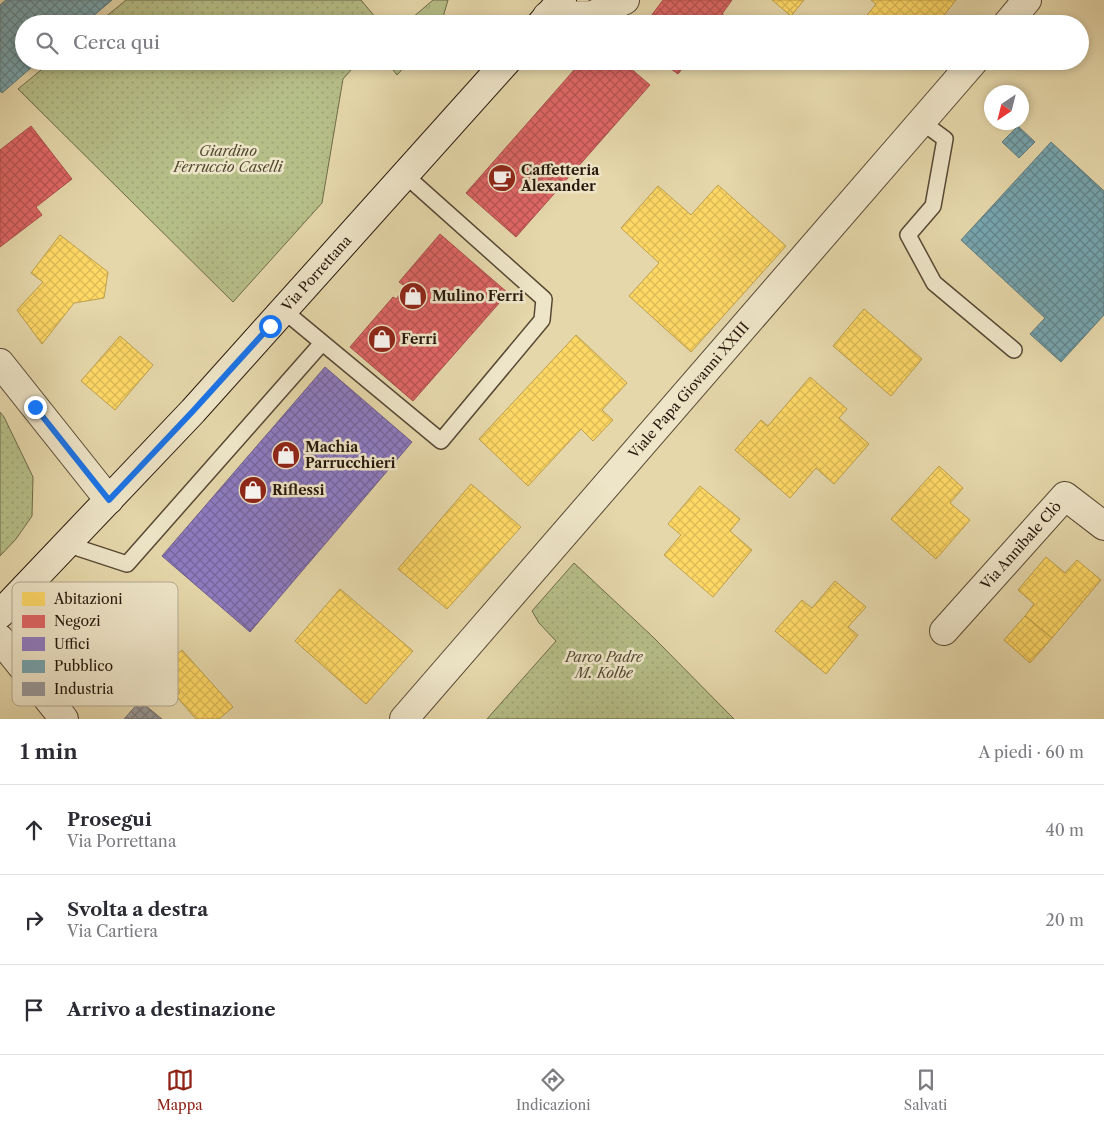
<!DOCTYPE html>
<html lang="it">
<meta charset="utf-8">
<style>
:root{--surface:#fff;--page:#f7f7f7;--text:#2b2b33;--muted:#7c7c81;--line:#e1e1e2;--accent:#8f2418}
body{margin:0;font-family:"Libre Caslon Text",serif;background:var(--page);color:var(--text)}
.compass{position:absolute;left:984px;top:85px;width:45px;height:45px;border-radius:50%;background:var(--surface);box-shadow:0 2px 8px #0003;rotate:215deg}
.stop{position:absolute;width:15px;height:15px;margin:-11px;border:4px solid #1a73e8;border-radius:50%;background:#fff}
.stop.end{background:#1a73e8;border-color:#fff;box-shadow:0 1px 5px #0008}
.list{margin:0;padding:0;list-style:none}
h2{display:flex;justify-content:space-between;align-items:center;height:65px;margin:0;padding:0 20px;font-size:21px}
h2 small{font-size:16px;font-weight:400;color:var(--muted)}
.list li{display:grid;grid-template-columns:32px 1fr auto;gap:15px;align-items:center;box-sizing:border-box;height:90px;padding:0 20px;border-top:1px solid var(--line)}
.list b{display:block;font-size:19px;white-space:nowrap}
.list p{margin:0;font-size:16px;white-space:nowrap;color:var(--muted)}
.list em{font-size:16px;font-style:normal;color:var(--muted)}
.icon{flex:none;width:28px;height:28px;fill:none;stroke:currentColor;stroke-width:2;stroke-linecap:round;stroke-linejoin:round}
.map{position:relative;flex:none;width:1104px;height:719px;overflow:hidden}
.search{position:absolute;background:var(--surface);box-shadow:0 2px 8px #0003;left:15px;right:15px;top:15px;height:55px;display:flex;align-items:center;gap:12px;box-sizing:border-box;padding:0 18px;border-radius:28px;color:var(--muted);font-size:19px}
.sheet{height:335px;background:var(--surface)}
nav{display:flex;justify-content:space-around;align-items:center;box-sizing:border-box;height:70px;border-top:1px solid var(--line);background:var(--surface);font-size:14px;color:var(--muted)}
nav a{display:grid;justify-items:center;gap:2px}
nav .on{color:var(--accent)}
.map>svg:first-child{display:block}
</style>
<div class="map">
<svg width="1104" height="719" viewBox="0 0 1104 719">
<defs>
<pattern id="grass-tufts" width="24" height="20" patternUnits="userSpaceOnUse" patternTransform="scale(1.25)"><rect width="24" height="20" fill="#b6be88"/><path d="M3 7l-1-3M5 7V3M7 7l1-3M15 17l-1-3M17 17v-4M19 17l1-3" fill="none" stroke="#9ca374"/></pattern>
<pattern id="park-dots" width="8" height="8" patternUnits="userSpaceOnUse" patternTransform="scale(1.25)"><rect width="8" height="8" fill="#b6be88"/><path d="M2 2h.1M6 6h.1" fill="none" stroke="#9ca374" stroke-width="1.8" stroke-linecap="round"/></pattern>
<pattern id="homes-cross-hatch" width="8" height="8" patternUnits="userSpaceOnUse" patternTransform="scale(1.25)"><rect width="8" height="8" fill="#ffd966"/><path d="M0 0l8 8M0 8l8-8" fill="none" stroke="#dbba57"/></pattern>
<pattern id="shops-cross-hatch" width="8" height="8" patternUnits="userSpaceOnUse" patternTransform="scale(1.25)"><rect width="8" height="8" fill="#e06666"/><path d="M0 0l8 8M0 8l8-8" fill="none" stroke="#b65352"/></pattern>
<pattern id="offices-cross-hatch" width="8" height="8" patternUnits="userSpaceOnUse" patternTransform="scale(1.25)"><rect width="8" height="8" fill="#8e7cc3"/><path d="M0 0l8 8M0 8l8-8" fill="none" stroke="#74659d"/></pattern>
<pattern id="public-cross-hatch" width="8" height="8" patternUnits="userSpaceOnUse" patternTransform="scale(1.25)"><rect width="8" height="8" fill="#76a5af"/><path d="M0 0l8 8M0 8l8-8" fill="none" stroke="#61858d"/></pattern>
<pattern id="industry-cross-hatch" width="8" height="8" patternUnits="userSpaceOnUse" patternTransform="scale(1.25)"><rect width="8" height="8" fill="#999"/><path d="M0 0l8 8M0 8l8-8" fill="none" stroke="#7d7c7b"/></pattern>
</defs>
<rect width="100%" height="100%" fill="#e5d7aa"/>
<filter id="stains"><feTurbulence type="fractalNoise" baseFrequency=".004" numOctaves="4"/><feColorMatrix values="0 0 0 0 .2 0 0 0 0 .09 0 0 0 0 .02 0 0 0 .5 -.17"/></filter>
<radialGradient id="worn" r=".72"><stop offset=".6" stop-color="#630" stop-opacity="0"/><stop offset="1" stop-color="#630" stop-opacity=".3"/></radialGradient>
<g fill="url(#grass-tufts)" stroke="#6f6b4a">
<polygon points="433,0 448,0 441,24 405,24"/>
<polygon points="386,61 410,61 397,75"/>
</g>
<g fill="url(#park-dots)" stroke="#6f6b4a">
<polygon points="126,0 361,0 381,24 97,24"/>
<polygon points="52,61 359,61 343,79 322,203 233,302 18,89"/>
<polygon points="0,412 4,417 33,477 32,516 16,539 0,556"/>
<polygon points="574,563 653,637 734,719 487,719 556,641 539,623 532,611"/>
</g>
<g fill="url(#homes-cross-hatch)" stroke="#be9f4b">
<polygon points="772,0 804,0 791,16"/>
<polygon points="871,0 956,0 937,24 923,24 922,23 921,24 860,24 876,4"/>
<polygon points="718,185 786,246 691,352 629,296 659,263 621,228 658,186 691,215"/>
<polygon points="60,235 108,272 104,298 74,303 42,344 17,310 43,282 31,273"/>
<polygon points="864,309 922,359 891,396 833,346"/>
<polygon points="576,335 627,383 602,410 613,420 593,441 581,429 528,486 479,439"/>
<polygon points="120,336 153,365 115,410 81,381"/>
<polygon points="810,377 847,409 839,418 869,444 834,484 816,468 790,498 735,450 761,420 768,426"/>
<polygon points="939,466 963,488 950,503 970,520 936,559 891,519"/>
<polygon points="471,484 521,527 447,609 398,569"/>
<polygon points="700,486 740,519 730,531 752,550 713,597 664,555 681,535 668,524"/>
<polygon points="1046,557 1065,573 1077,560 1101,580 1052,638 1025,616 1034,604 1018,590"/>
<polygon points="835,581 866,607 848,627 858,635 826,674 775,631 802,600 812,608"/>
<polygon points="340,589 413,651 366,704 295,641"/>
<polygon points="1025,616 1052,638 1030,663 1004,640"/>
<polygon points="182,650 233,707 219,719 196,719 176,696 180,693 159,671"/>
</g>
<g fill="url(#shops-cross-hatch)" stroke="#a94f4b">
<polygon points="663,0 732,0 722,14 736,24 645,24"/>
<polygon points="582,61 622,61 650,85 516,237 466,193"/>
<polygon points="660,61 688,61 678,74"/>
<polygon points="31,126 72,179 36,207 42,215 0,247 0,150"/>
<polygon points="440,234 508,293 413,401 350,347 393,297 396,299 406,287 399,282"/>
</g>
<polygon fill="url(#offices-cross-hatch)" stroke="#6f5e8c" points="325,367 412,442 250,632 162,556"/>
<g fill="url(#public-cross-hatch)" stroke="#5f7b7e">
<polygon points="6,0 112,0 84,24 24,24 24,61 39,61 2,93 0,91 0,5"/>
<polygon points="1018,126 1035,142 1019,158 1002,142"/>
<polygon points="1051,142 1104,191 1104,315 1061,362 1030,334 1045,318 961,240"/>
</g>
<polygon fill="url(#industry-cross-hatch)" stroke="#77726f" points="140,701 162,719 124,719"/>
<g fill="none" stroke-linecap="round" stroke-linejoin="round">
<defs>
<g id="lane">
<polyline points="922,122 945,139 933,206 908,235 934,283 1014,350"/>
<polyline points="283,310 441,441 542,320 544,299 405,175"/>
<polyline points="66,544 127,564 322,343"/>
</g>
<g id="street">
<polyline points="547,16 593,15 625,0"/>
<polyline points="1007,24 1027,0"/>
<polyline points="0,363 109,500"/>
<path id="s1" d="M944 631 1065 496 1104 526"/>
<polyline points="0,639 64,719"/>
<path id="s2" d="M404 719 974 61"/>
</g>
<g id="secondary">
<polyline points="541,24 562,0"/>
<path id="s3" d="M0 614 193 411 507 61"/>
</g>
</defs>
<use href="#lane" stroke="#574834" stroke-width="18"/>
<use href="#street" stroke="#574834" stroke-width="30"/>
<use href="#secondary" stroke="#28180c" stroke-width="30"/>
<use href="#lane" stroke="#eee5c8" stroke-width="15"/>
<use href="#street" stroke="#eee5c8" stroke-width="28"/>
<use href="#secondary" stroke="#eee5c8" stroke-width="28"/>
</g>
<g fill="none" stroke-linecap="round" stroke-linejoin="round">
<polyline stroke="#1a73e8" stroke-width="6" points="35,407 109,500 193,411 270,326"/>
</g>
<defs>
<symbol id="cafe-disc" viewBox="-11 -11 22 22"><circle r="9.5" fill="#8f2418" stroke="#eee5c8"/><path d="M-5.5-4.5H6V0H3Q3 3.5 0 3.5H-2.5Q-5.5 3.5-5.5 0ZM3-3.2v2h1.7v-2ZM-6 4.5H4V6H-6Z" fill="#fff"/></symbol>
<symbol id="shop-disc" viewBox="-11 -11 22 22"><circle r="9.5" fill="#8f2418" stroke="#eee5c8"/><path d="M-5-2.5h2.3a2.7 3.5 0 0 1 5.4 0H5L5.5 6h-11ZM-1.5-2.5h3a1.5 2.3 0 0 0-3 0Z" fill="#fff"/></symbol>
</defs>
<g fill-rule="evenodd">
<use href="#cafe-disc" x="486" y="162" width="32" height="32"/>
<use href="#shop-disc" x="397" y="280" width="32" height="32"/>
<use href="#shop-disc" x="366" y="323" width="32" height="32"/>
<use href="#shop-disc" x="270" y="439" width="32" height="32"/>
<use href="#shop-disc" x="237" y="474" width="32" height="32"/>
</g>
<g text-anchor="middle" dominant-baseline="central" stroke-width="5" stroke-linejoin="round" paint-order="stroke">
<g font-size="14" font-style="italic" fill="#534a31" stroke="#eee5c8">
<text x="228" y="151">Giardino<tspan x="228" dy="16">Ferruccio Caselli</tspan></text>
<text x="604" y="657">Parco Padre<tspan x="604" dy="16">M. Kolbe</tspan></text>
</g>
<g font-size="14" font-weight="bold" fill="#28180c" stroke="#eee5c8" text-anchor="start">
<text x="521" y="170">Caffetteria<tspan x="521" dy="16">Alexander</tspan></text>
<text x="432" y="296">Mulino Ferri</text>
<text x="401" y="339">Ferri</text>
<text x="305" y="447">Machia<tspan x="305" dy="16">Parrucchieri</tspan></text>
<text x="272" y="490">Riflessi</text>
</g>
<g font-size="14" fill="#28180c" stroke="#eee5c8">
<text stroke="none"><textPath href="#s3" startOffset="465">Via Porrettana</textPath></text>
<text stroke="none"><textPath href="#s2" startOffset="435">Viale Papa Giovanni XXIII</textPath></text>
<text stroke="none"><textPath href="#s1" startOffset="115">Via Annibale Clò</textPath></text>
</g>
</g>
<rect x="12" y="582" width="166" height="124" rx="8" fill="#eee5c8" stroke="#b3a890" stroke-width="1"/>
<rect x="22" y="592" width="23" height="14" fill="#ffd966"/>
<rect x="22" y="615" width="23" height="13" fill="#e06666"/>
<rect x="22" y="637" width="23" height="14" fill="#8e7cc3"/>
<rect x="22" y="660" width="23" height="13" fill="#76a5af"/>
<rect x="22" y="682" width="23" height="14" fill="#999"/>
<g font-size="14" fill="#28180c">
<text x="54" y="604">Abitazioni</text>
<text x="54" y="626">Negozi</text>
<text x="54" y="649">Uffici</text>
<text x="54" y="671">Pubblico</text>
<text x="54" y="694">Industria</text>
</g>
<rect width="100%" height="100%" filter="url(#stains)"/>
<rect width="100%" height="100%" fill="url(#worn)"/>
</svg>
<svg class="compass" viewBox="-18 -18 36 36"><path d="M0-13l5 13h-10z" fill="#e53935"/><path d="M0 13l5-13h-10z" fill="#7c7c81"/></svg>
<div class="stop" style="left:270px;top:326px"></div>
<div class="stop end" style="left:35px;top:407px"></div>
<div class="search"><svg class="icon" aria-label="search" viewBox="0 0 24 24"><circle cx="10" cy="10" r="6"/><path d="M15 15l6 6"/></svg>Cerca qui</div>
</div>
<section class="sheet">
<h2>1 min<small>A piedi · 60 m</small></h2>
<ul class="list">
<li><svg class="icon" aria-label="ahead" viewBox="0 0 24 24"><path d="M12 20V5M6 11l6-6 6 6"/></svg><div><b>Prosegui</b><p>Via Porrettana</p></div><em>40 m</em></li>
<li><svg class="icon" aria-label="right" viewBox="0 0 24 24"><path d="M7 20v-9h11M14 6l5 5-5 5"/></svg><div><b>Svolta a destra</b><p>Via Cartiera</p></div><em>20 m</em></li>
<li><svg class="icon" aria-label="arrive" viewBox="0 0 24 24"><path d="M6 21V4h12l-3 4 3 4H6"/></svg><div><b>Arrivo a destinazione</b></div></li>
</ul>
</section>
<nav>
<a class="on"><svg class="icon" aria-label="map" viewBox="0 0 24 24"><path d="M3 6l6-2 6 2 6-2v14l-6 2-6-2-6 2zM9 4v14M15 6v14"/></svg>Mappa</a>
<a><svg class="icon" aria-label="directions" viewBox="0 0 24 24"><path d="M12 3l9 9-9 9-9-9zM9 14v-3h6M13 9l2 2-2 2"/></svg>Indicazioni</a>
<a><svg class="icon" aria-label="saved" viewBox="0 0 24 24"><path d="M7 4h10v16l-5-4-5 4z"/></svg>Salvati</a>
</nav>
